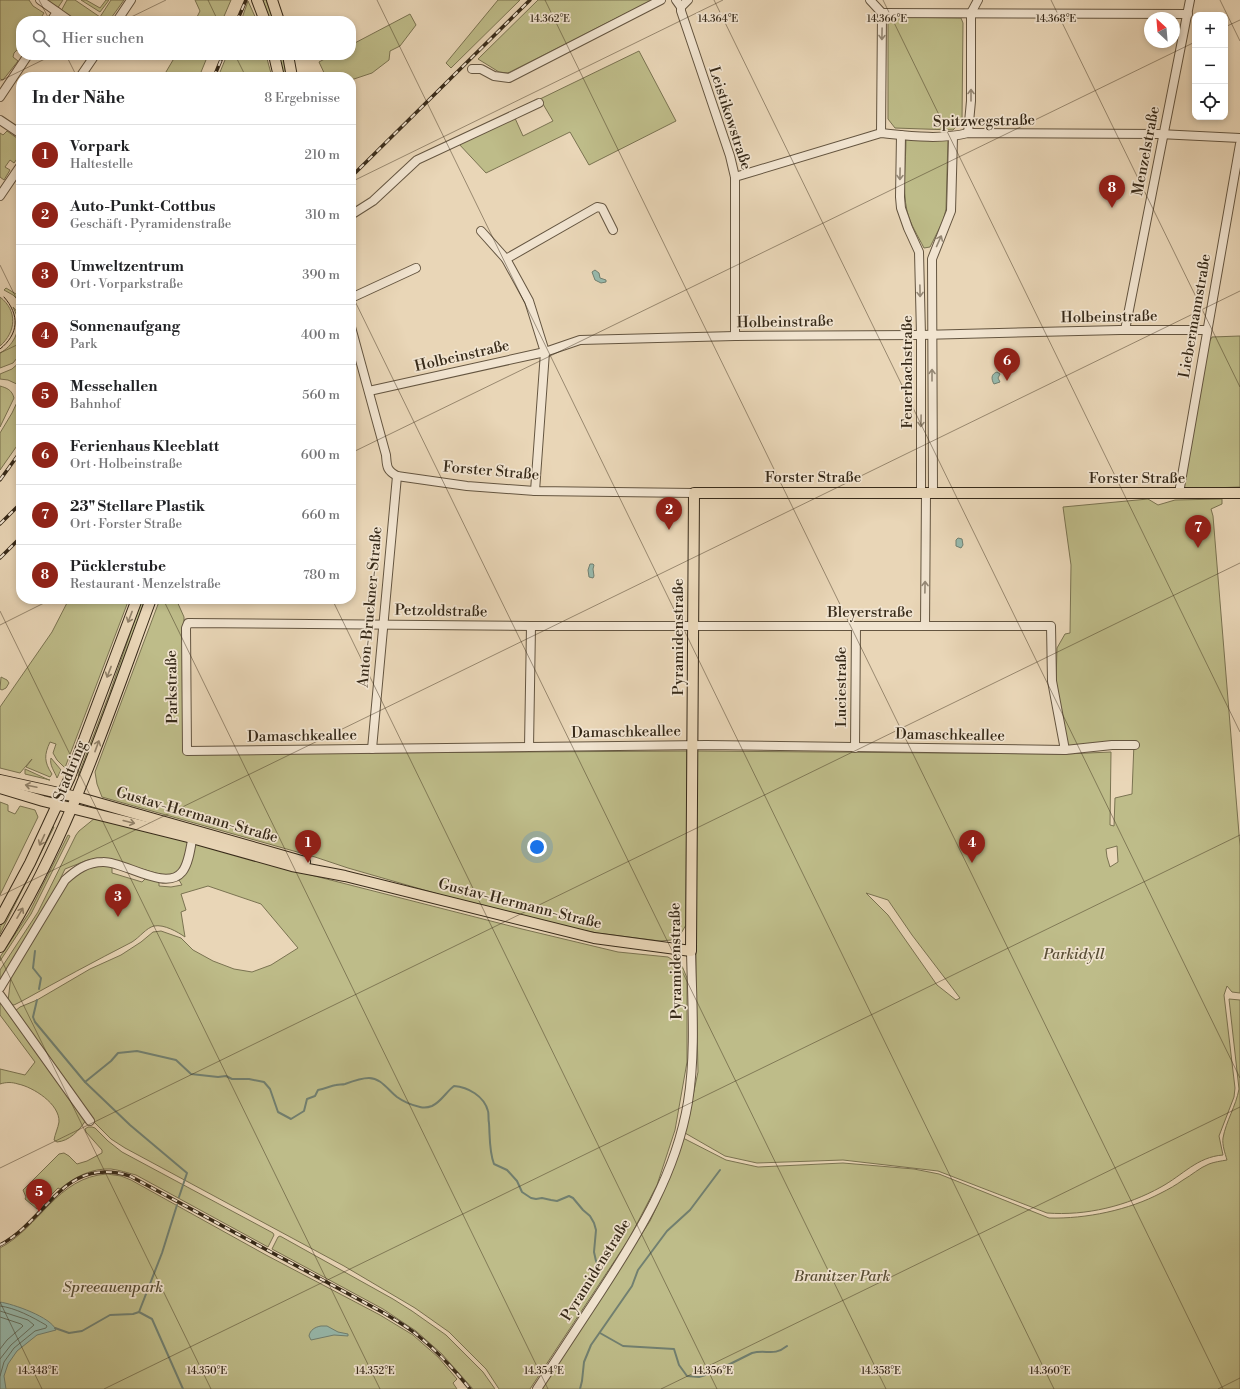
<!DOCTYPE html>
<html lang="de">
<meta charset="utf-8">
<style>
:root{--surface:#fff;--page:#f2f2f2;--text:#202124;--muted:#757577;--line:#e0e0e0;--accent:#8f2418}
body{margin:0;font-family:"Libre Bodoni",serif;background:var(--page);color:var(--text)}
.controls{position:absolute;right:12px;top:12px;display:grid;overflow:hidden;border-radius:8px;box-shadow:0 2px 6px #0003}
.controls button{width:36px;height:36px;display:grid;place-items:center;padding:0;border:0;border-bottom:1px solid var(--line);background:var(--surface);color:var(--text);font:20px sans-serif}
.compass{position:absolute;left:1144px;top:12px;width:36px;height:36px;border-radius:50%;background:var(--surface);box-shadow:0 2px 6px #0003;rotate:334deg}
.you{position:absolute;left:537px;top:847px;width:14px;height:14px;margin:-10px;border:3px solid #fff;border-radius:50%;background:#1a73e8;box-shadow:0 0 0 6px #1a73e833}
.badge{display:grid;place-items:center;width:26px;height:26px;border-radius:50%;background:var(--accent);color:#fff;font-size:13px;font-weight:700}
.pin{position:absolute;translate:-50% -33px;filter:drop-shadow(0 1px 2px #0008)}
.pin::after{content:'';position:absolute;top:21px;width:14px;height:12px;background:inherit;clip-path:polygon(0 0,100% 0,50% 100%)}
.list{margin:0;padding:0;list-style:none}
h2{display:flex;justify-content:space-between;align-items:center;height:52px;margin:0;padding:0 16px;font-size:17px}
h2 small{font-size:13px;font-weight:400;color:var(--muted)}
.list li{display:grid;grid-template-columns:26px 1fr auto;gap:12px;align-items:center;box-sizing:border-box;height:60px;padding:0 16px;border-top:1px solid var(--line)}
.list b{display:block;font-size:15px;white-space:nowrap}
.list p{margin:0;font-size:13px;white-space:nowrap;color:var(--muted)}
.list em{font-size:13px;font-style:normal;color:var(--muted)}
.icon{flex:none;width:22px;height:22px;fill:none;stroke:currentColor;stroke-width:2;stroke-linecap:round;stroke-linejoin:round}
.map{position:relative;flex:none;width:1240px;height:1389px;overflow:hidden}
.search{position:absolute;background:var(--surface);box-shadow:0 2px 6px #0003;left:16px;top:16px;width:340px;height:44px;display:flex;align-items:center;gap:10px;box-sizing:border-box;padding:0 14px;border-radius:16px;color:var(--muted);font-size:15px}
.panel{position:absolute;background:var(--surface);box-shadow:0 2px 6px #0003;left:16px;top:72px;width:340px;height:532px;border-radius:16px}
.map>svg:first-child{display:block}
</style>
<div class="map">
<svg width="1240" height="1389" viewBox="0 0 1240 1389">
<rect width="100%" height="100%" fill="#e9d6b7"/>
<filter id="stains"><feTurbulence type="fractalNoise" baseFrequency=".005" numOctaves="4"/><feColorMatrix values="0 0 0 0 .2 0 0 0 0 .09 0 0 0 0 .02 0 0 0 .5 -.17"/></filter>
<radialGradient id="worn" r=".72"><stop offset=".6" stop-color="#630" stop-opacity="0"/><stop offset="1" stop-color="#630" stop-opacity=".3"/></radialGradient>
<g fill="#bebc89" stroke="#7a7351" fill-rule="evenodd">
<polygon points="0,0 29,0 33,6 44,13 40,19 42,21 21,21 21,53 17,50 14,53 13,57 18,61 3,80 0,79"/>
<polygon points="46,0 63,0 57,9"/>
<polygon points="67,0 75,0 100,17 111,0 124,0 109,21 76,21 61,11"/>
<polygon points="81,0 86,0 100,8 106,0 109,0 100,12"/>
<polygon points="195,0 231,0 222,21 195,21 200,11"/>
<polygon points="262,0 266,0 274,21 270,21"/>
<polygon points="498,0 520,0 451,68 446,63"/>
<polygon points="538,0 652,0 508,73 499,72 478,59"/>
<polygon points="248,1 257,21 241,21"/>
<polygon points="410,14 416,25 400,46 390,51 389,60 372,73 351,80 351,77 326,77 319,62 332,55 351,55 351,45"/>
<polygon points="895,17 961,18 963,23 962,120 953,130 895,128 888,119 888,23"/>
<polygon points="639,51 676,121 589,165 570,132 486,173 458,143 514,116 523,136 553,121 540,99"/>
<polygon points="176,55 208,55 199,77 163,77"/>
<polygon points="227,55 266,55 272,77 218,77"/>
<polygon points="279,55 283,55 286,77 284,77"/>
<polygon points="7,131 21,141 21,153 14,163 10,160 5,167 10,170 4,180 0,177 0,133 3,135"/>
<path d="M906 138H948L946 209 943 221 930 247 924 248C918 236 910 224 907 211 902 188 906 162 906 138Z"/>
<polygon points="6,288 21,297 21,308 18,300 13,295 4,290"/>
<path d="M0 297C18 311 16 332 0 346Z"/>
<path d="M13 307 21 316V353L13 363 0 368V353C13 346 21 331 17 316 16 313 14 310 13 307Z"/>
<polygon points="1240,336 1240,487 1183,489 1206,348 1212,337"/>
<polygon points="21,361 21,386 8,380 0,379 0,374 12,369"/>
<path d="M0 386C7 388 12 390 14 398L0 427Z"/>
<polygon points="21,394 21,440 0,470 0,433 12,413"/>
<path d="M1148 499 1158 505 1175 500 1222 499V504L1211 509 1213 516 1240 846V993L1232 992 1227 986 1224 995 1235 1088 1234 1097 1219 1136 1223 1155C1197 1157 1183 1175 1161 1187 1127 1206 1086 1216 1047 1213L938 1171 843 1160 757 1163 725 1156 685 1133 698 1072 696 979V751L1065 754 1111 752 1110 825 1114 826 1115 798 1132 794 1134 743 1067 746 1056 682 1057 648 1065 634 1070 633 1071 565 1063 507ZM1117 846 1118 862 1110 867 1107 857 1106 849ZM866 893 888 900 912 935 960 998 956 1000 937 985 888 915Z"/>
<path d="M69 599H129L66 765 65 768 57 760 53 753 56 744 50 742C44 755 44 762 52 774L50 777 26 767 32 759 20 773 0 768V707L52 632Z"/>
<polygon points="142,599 145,599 113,693 81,777 78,776 110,692"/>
<polygon points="160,599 176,599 184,617 184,754 687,751 686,925 680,935 671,940 660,941 597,933 521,918 348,868 315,857 102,797 97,784 95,772"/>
<polygon points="1,677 7,680 9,683 6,688 2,690 0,689"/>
<path d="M51 758 61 770 57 778C55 772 49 765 51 758Z"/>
<polygon points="25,769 49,780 50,780 25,774"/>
<polygon points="0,802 8,805 8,811 15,814 20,806 35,810 38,817 0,895"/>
<path d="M95 818 244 855 264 863 522 929 618 952 668 957 682 966 687 978V1062L675 1130 657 1185 629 1239 530 1389H499L486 1369 449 1332 415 1308 344 1266 125 1148 111 1139 92 1120 15 1011 20 1007 37 1000 90 969 121 955 141 942 153 932 161 931 181 938 193 950 213 961 234 969 252 972 271 965 298 948 261 904 208 886 181 894 186 910 181 912 185 937C178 932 164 924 154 926 146 928 140 937 132 942 95 961 58 981 22 1001L14 1005 10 1004 8 1001 11 976 38 933 65 886 74 877 87 869 102 865 112 867V873L142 882 146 878 159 881V886L171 887 182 885 179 880 180 878 160 874 102 858 88 860 65 869C47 908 24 945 0 980V970L38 912 76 835 79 831Z"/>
<polygon points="52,826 54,827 0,934 0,927 17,899"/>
<polygon points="68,835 70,836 31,914 0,961 0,957 29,913"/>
<path d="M1229 999 1240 1000V1389H542L650 1221C663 1194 674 1167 683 1138L726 1160 758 1167 843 1163 914 1169 939 1174 1049 1218C1086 1219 1129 1210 1161 1193 1169 1189 1176 1185 1183 1180 1192 1175 1199 1168 1209 1164 1214 1162 1221 1161 1227 1160 1225 1153 1222 1145 1223 1138 1226 1121 1236 1106 1239 1089Z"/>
<path d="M0 1004 3 1005 86 1120C79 1131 69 1141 57 1142L54 1140C55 1134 58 1128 59 1122 60 1104 33 1087 18 1084 12 1082 6 1082 0 1084V1069L25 1075 35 1062 0 1015Z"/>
<path d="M88 1127H92L95 1128 108 1141 122 1152 273 1233 274 1235 268 1247 136 1175C128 1173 119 1170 111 1169 92 1168 74 1177 60 1189L58 1188 37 1209 25 1199 26 1197 23 1190 59 1154 64 1153 69 1156 77 1164 87 1161 102 1153V1150L86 1132 85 1129Z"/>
<path d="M107 1174 121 1176 131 1180 266 1255 380 1315 413 1335 438 1357 457 1379 453 1383 457 1389H0V1248C40 1227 57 1177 107 1174Z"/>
<polygon points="280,1236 393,1299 412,1311 446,1335 483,1372 495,1389 473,1389 442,1354 416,1331 383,1309 272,1249 278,1237"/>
</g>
<g fill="#97b9ac" stroke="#718071">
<polygon points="595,270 599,273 600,278 606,280 606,282 601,283 595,280 592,272"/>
<path d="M997 372 1000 374 998 378 1000 382 994 384C991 379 991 374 997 372Z"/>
<polygon points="958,538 962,539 963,545 961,548 956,546 956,540"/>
<polygon points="590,564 593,564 594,565 593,569 594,576 593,578 589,577 588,570"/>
<path d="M0 1302C13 1304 51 1317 56 1330L37 1335 17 1351 8 1364 4 1376 6 1389H0Z"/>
<path d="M321 1326H327L338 1332 348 1334V1336L334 1335 311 1340 309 1336C310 1330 315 1327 321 1326Z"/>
</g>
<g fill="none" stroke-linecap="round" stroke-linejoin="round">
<g stroke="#677262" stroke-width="1">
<path d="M0 1306C16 1308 32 1317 46 1325L47 1326 46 1328 35 1331 14 1348 4 1362 0 1376"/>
<polyline points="0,1311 28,1320 34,1325 11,1345 0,1359"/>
<polyline points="0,1317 21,1324 23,1326 7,1340 0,1349"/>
</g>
<g stroke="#718071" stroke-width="2">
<polyline points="35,951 33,968 41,978 39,989"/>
<polyline points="37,1000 33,1017 35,1022 85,1082"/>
<path d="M179 1197 187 1173 130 1125 85 1082 111 1061 118 1053 137 1051 176 1060 191 1074 218 1077 226 1076 232 1079H249L264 1082 270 1089 278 1112 291 1119 304 1111 307 1099 315 1096 318 1090C325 1089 330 1086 336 1085 339 1084 342 1085 345 1084 353 1081 361 1078 369 1078 381 1078 388 1090 397 1097 404 1102 411 1105 420 1107 424 1108 427 1108 432 1106 441 1102 446 1092 454 1086 468 1087 484 1096 488 1111 489 1114 488 1119 489 1123 490 1137 489 1151 494 1164L507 1170 517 1181 522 1192 531 1198 536 1199 542 1198 551 1200 557 1201 569 1196 573 1198 583 1210 590 1216 594 1223 596 1230 594 1252 596 1261 599 1266"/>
<polyline points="139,1312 152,1319 183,1389"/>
<polyline points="55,1328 69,1333 82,1331 110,1315 133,1314 139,1312 162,1253 177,1205"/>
<path d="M600 1333 623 1346 674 1349 679 1365 687 1376 699 1377 712 1373 752 1353C767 1349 773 1357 787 1346"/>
<polyline points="580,1389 582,1381 584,1362 591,1345 632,1286 638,1270 667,1231 690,1210 720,1170"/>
</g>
<defs>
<g id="minor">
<polyline points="40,0 70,21"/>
<polyline points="676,0 681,7"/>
<polyline points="870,0 882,13 881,133"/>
<polyline points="681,7 681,11 730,156 735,177 735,336"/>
<polyline points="681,7 688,0"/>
<polyline points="882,13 1188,14"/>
<polyline points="51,21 57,12"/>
<polyline points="117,21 131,0"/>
<polyline points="472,69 481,69 494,76 509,78 661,0"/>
<polyline points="80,77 95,55"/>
<polyline points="0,97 28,55"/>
<polyline points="0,120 21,134"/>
<polyline points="968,133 971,101 971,13 978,0"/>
<polyline points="901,135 900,197 901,208 908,228 919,252 921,335 921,493"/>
<path d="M735 177 881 133C910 136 940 140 968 133L1159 134 1240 138"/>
<polyline points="0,196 21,165"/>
<polyline points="351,215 373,201 417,160 539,103"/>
<polyline points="481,231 506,259 529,301 545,352 535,491"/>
<polyline points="506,259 597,207 602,208 613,230"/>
<polyline points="351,298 416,268"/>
<path d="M351 327 386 455C387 466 386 470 397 476L467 486 535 491 694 493"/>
<polyline points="1125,330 1190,0"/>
<polyline points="369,391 545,352 580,340 735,336 921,335 1120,330 1207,330"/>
<polyline points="933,493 932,259 951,211 953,137"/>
<polyline points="1179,493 1240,144"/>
<polygon points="188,623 531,626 1051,626 1052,681 1065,750 706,745 187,751 186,628"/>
<polyline points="925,626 926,493"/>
<polyline points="529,747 531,626"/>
<polyline points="855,748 856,626"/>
<polyline points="372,749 397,476"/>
<polyline points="1065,750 1112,745 1135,745"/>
<path d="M0 988 65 880C76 870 87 862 103 862 123 861 166 892 182 872 189 864 191 845 193 834"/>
<polyline points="0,995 90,1121"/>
<path d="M537 1389C558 1357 579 1325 600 1293 639 1233 676 1174 688 1102 696 1052 692 1001 691 951"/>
</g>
<g id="major">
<polyline points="257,0 265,21"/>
<polyline points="272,0 279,21"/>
<polyline points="274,55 279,77"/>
<polyline points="288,55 292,77"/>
<polyline points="0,780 77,797 305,862"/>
<polyline points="0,788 43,801 192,838 292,866 345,876 594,938 691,951 694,493 1240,493"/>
<polyline points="0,919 30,863 70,777 137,599"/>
<path d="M0 947C68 839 107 718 151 599"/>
</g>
</defs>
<use href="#minor" stroke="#645540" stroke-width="10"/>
<use href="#major" stroke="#372a19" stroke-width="12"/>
<use href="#minor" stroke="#f1e4d0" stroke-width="8"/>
<use href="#major" stroke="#e9d6b7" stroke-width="10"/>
<path stroke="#372a19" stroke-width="1" d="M0 349C19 334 20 315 4 297"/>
<defs>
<g id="rail">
<polyline points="237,21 246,0"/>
<polyline points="214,77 223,55"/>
<polyline points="351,177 530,0"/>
<polyline points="0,480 21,451"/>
<polyline points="0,524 21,503"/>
<polyline points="0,558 21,537"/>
<path d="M0 1245C48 1220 63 1155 130 1176L382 1312C394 1319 406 1326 416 1334 436 1350 454 1369 470 1389"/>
</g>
</defs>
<use href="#rail" stroke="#372a19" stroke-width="3.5"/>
<use href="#rail" stroke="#f1e4d0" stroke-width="2" stroke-dasharray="6" stroke-linecap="butt"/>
</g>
<defs><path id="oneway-shaft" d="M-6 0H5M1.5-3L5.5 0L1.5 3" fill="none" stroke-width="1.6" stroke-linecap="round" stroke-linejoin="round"/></defs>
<g stroke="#948774">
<use href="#oneway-shaft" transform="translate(882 34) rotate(91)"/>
<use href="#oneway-shaft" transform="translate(971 95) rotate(-90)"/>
<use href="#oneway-shaft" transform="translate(900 174) rotate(91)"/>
<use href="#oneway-shaft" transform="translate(939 241) rotate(-66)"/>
<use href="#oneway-shaft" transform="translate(920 291) rotate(89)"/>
<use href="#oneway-shaft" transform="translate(932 375) rotate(-90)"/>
<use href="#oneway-shaft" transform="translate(921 421) rotate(91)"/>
<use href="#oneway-shaft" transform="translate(925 587) rotate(-89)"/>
</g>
<g stroke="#908068">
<use href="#oneway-shaft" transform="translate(130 617) rotate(111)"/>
<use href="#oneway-shaft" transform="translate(109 672) rotate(111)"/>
<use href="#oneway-shaft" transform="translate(97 746) rotate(-70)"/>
<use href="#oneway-shaft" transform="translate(31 786) rotate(-168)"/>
<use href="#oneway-shaft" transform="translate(129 822) rotate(14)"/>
<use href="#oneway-shaft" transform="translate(42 840) rotate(115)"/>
<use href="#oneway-shaft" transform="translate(20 913) rotate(-60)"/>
</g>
<path fill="none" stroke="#372a19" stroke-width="1" stroke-opacity="0.45" d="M39 0 50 21M208 0 218 21M377 0 1054 1389M545 0 1223 1389M714 0 1240 1078M883 0 1240 732M1051 0 1240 387M1220 0 1240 41M123 21 166 0M1225 27 1240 20M66 55 77 77M235 55 246 77M0 81 53 55M351 182 723 0M0 265 21 308M351 293 886 1389M0 353 21 343M351 453 1195 42M163 599 548 1389M332 599 717 1389M0 611 380 1389M0 625 52 599M0 896 1240 291M0 957 211 1389M0 1168 1240 563M0 1302 42 1389M104 1389 1240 835M661 1389 1240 1107M1218 1389 1240 1378"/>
<g text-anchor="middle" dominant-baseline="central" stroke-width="3.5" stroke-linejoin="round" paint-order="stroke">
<g font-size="15" fill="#372a19" stroke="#f1e4d0">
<text transform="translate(730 118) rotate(72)">Leistikowstraße</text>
<text transform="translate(984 121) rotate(-1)">Spitzwegstraße</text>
<text transform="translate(1146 151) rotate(-79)">Menzelstraße</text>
<text transform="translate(1195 316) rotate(-80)">Liebermannstraße</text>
<text transform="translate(1109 317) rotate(-1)">Holbeinstraße</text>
<text transform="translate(785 322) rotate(-1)">Holbeinstraße</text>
<text transform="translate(462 356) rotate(-13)">Holbeinstraße</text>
<text transform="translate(907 372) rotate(-90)">Feuerbachstraße</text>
<text transform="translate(491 471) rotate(5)">Forster Straße</text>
<text x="813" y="477">Forster Straße</text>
<text x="1137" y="478">Forster Straße</text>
<text transform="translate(370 607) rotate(-85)">Anton-Bruckner-Straße</text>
<text transform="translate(441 611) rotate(1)">Petzoldstraße</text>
<text x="870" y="612">Bleyerstraße</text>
<text transform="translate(678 637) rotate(-90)">Pyramidenstraße</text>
<text transform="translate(172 687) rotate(-91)">Parkstraße</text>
<text transform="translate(841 687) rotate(-90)">Luciestraße</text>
<text transform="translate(626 732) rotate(-1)">Damaschkeallee</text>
<text transform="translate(950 735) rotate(1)">Damaschkeallee</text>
<text transform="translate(302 736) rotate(-1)">Damaschkeallee</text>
<text transform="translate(70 771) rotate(-68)">Stadtring</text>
<text transform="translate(197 815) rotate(16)">Gustav-Hermann-Straße</text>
<text transform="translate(520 904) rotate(14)">Gustav-Hermann-Straße</text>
<text transform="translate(676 961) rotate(-91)">Pyramidenstraße</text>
<text transform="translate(596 1270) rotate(-58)">Pyramidenstraße</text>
</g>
<g font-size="15" font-style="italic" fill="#594e35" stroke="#f1e4d0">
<text x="1074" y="954">Parkidyll</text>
<text x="842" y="1276">Branitzer Park</text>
<text x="113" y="1287">Spreeauenpark</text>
</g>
</g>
<g font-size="10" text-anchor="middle" fill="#372a19" stroke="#f1e4d0" stroke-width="3.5" stroke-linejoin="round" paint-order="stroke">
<text x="550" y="22">14.362°E</text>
<text x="887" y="22">14.366°E</text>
<text x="1056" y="22">14.368°E</text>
<text x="718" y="22">14.364°E</text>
<text x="38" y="1374">14.348°E</text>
<text x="207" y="1374">14.350°E</text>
<text x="375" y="1374">14.352°E</text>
<text x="544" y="1374">14.354°E</text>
<text x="713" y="1374">14.356°E</text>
<text x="881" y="1374">14.358°E</text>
<text x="1050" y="1374">14.360°E</text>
</g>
<rect width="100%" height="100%" filter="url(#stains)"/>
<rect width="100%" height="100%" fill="url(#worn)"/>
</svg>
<div class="controls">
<button>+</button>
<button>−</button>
<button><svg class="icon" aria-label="locate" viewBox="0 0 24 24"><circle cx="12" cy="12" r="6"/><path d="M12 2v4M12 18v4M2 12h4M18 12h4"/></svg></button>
</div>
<svg class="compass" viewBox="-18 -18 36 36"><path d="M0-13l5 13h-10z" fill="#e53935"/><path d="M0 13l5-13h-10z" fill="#757577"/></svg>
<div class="you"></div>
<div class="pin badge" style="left:308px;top:863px">1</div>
<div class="pin badge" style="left:669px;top:530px">2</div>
<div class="pin badge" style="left:118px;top:917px">3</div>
<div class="pin badge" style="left:972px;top:863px">4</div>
<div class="pin badge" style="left:39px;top:1212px">5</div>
<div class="pin badge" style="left:1007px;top:381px">6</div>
<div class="pin badge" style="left:1198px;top:548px">7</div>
<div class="pin badge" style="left:1112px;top:208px">8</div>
<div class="search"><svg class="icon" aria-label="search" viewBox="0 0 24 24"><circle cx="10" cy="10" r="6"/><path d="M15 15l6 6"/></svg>Hier suchen</div>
<section class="panel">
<h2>In der Nähe<small>8 Ergebnisse</small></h2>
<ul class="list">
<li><span class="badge">1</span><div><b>Vorpark</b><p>Haltestelle</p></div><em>210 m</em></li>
<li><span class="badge">2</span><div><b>Auto-Punkt-Cottbus</b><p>Geschäft · Pyramidenstraße</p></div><em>310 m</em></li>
<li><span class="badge">3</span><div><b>Umweltzentrum</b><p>Ort · Vorparkstraße</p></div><em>390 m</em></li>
<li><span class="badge">4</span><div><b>Sonnenaufgang</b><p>Park</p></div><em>400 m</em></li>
<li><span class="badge">5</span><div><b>Messehallen</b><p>Bahnhof</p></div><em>560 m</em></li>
<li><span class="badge">6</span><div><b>Ferienhaus Kleeblatt</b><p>Ort · Holbeinstraße</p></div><em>600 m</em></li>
<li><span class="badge">7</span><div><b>23&quot; Stellare Plastik</b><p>Ort · Forster Straße</p></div><em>660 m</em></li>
<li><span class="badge">8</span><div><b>Pücklerstube</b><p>Restaurant · Menzelstraße</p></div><em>780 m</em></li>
</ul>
</section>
</div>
